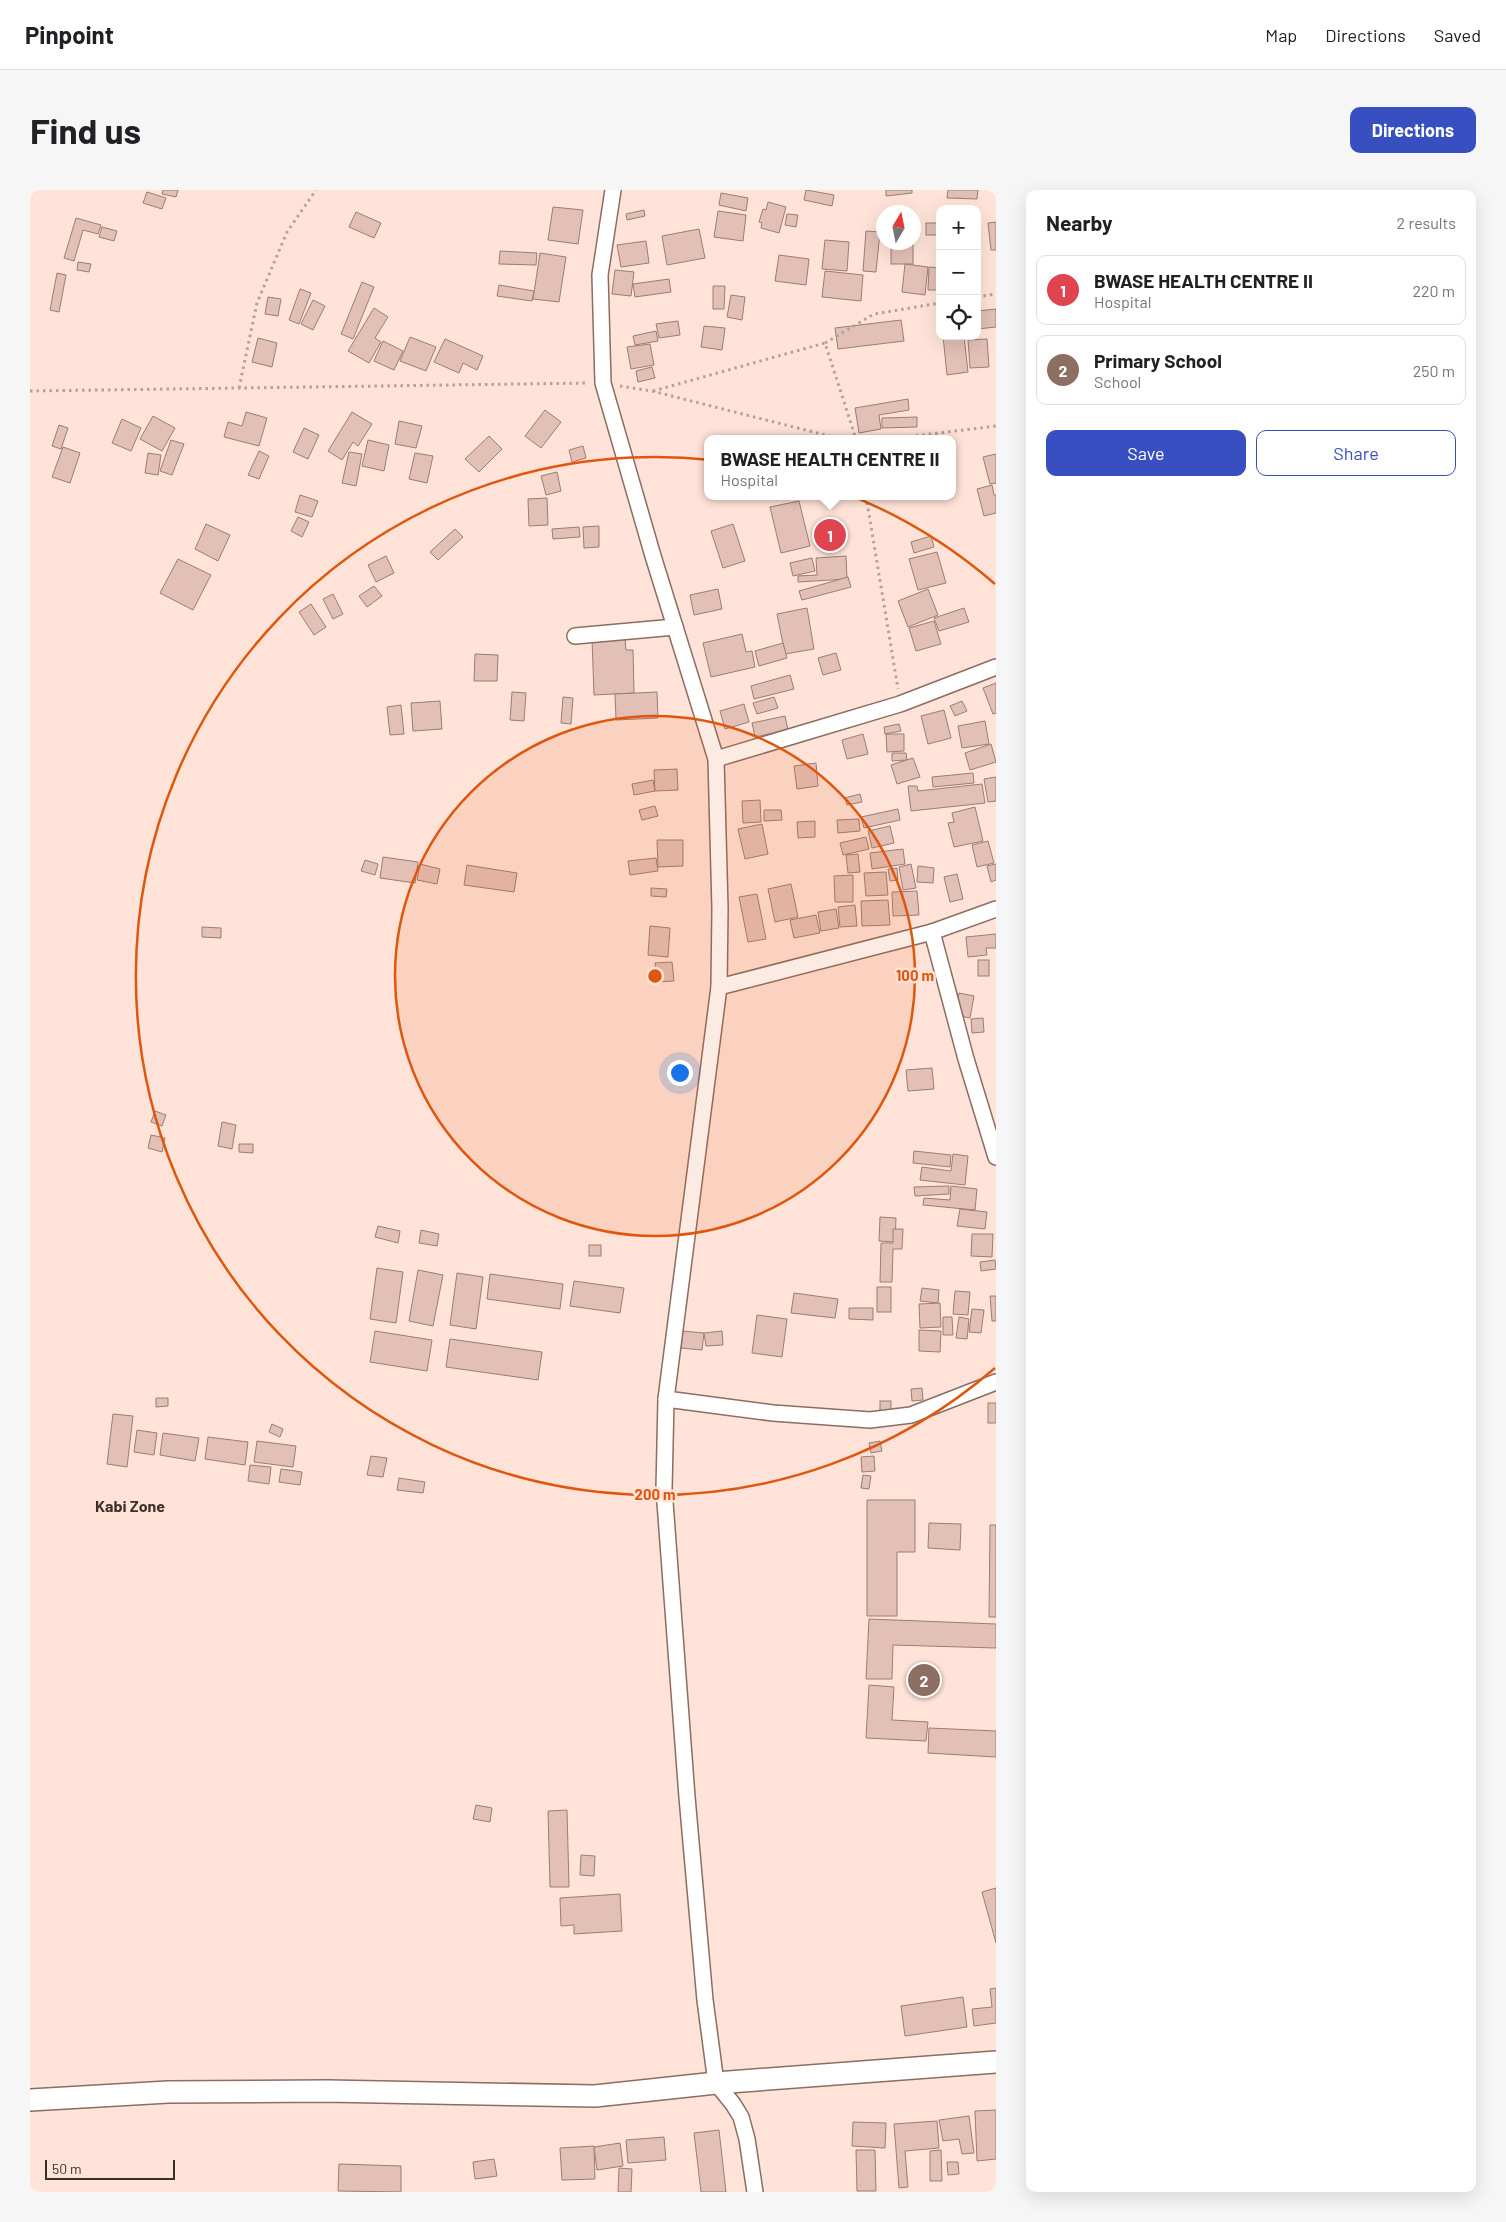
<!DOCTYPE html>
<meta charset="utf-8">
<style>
:root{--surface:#fff;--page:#f6f6f6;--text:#202124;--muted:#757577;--line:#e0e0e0;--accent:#374fc1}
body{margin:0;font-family:Barlow,sans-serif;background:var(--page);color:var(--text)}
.controls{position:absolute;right:15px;top:15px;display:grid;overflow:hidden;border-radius:10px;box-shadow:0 5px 20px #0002}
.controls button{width:45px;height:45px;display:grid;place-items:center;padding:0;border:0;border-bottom:1px solid var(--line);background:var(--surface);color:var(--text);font:25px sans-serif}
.compass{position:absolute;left:846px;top:15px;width:45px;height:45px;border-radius:50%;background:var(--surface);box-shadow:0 5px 20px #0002;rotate:10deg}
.scale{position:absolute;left:15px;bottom:12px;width:130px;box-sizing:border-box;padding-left:5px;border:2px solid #3c2f2a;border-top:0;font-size:14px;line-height:18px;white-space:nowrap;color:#3c2f2a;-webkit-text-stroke:4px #ffe3d8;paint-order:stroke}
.you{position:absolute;left:649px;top:882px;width:18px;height:18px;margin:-12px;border:4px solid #fff;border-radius:50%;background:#1a73e8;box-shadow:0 0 0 8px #1a73e833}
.badge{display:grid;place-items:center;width:32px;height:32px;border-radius:50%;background:var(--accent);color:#fff;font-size:16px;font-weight:700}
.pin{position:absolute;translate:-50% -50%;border:2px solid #fff;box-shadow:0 1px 5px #0006}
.popup{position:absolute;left:674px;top:245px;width:252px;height:65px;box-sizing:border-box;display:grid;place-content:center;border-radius:10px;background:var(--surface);filter:drop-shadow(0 1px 4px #0005);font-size:16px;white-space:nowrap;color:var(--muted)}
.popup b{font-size:19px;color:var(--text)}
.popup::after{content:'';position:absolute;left:50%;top:100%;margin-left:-10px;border:10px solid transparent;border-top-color:var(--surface)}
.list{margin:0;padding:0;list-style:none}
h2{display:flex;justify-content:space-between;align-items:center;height:65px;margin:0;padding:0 20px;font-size:21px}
h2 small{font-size:16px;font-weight:400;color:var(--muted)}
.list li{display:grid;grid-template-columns:32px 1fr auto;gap:15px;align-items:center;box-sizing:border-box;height:70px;margin:0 10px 10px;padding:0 10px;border:1px solid var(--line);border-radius:10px}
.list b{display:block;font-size:19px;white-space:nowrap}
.list p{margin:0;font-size:16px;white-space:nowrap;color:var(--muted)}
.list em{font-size:16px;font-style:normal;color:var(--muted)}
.actions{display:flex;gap:10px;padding:15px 20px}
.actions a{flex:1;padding:11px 0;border:1px solid var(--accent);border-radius:10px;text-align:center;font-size:18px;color:var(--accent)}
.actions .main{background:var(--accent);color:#fff}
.icon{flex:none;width:28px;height:28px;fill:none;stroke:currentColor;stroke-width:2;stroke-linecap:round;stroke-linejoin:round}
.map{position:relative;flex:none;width:966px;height:2002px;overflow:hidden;border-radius:10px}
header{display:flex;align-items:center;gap:30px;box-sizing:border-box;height:70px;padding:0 25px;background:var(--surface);border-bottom:1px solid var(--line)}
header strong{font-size:24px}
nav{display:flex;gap:28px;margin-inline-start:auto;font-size:18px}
.intro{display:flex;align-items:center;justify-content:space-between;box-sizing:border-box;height:120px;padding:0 30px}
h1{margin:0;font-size:35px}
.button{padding:12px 22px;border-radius:10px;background:var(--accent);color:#fff;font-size:18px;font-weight:700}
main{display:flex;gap:30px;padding:0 30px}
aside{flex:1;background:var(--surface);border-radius:10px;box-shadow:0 5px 20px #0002}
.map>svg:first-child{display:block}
</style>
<header>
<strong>Pinpoint</strong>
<nav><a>Map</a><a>Directions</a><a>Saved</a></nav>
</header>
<div class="intro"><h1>Find us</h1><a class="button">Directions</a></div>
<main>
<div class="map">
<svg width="966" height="2002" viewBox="0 0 966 2002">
<rect width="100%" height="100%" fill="#ffe3d8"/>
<g fill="#e3c0b6" stroke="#9c7c73">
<polygon points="133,0 148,0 146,7 132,4"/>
<polygon points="776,0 804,5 802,16 774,10"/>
<polygon points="856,0 882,0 882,3 856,6"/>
<polygon points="918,0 948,0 947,9 917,8"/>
<polygon points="117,2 136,8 132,19 113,13"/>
<polygon points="691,3 718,8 716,21 689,15"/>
<polygon points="738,12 756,17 749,43 731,38 732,33 729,32 733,19 736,20"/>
<polygon points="523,17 553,20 548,54 518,50"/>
<polygon points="614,20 615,26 597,30 596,24"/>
<polygon points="688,21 716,25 713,51 684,47"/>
<polygon points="326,22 351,33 344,48 319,37"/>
<polygon points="757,24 768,25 766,37 755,35"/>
<polygon points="46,28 71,35 68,44 53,40 44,71 34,68"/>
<polygon points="966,32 966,60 961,60 958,33"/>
<rect x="896" y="33" width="14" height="12"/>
<polygon points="72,37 87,41 84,51 69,47"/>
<polygon points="669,39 675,68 637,75 632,46"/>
<polygon points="836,41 850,42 846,82 833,81"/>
<polygon points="795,50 819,52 817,81 792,79"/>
<polygon points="616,51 619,73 591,77 587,55"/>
<rect x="861" y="52" width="22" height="22"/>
<polygon points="470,61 507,63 506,75 469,74"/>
<polygon points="510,63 536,67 529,112 503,109"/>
<polygon points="749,65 779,69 776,95 745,91"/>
<polygon points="48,72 61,74 59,82 47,80"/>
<polygon points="875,74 898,77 895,105 872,102"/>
<polygon points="899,77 910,78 910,100 898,100"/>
<polygon points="585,80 604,82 601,106 582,104"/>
<polygon points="795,81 833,85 831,111 792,107"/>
<polygon points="27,83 36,85 29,122 20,120"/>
<polygon points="639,89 641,102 605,107 603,94"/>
<polygon points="332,92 344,97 323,149 311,144"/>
<polygon points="469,95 504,101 502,111 467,106"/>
<polygon points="683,96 695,96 694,119 683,119"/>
<polygon points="270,99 281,103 269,134 259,130"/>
<polygon points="701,105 715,107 712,130 697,127"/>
<polygon points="238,107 251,109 248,126 235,124"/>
<polygon points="283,110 295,116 283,140 271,134"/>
<polygon points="344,118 358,127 345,148 351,152 339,173 318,161"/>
<polygon points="966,119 966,137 947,139 947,121"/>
<polygon points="871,130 874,151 808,159 805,138"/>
<polygon points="648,131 650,145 629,148 626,134"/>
<polygon points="674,136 695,138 692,160 671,157"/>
<polygon points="626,141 628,151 605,155 603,146"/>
<polygon points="913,146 934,146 938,182 917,185"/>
<polygon points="380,147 406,157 396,181 370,171"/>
<polygon points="228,148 247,153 242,177 222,172"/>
<polygon points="415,149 453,166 447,180 433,173 429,183 404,172"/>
<polygon points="957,149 959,177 940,178 938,150"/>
<polygon points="353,151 373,161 364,180 344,171"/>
<polygon points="620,154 624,175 601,179 597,157"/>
<polygon points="622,177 625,188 608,192 606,181"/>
<polygon points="878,209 879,220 849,225 851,239 829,243 825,218"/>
<polygon points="515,220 531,232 511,258 495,246"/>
<polygon points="216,222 237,228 229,256 194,247 198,232 212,236"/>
<polygon points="322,222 342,234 328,256 323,252 312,270 298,261"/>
<polygon points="123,226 145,238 132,261 110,249"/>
<polygon points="887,227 887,237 852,238 852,228"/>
<polygon points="92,229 111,238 101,261 82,253"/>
<polygon points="369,231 392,236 386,258 365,254"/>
<polygon points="29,235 38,238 31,259 22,256"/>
<polygon points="274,238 289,245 278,269 263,262"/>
<polygon points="459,246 472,259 449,282 435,269"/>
<polygon points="141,250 154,254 142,285 130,281"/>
<polygon points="338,250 359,255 354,281 332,276"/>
<polygon points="553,256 556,268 542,272 539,260"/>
<polygon points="33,257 50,263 40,293 22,287"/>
<polygon points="229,261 239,266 229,289 218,285"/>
<polygon points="319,262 332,264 326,296 312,293"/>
<polygon points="118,263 131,265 128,285 115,283"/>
<polygon points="385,263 403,266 397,293 379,289"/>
<polygon points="966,264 966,293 960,294 953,267"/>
<polygon points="527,282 531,301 516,305 511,286"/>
<polygon points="962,295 964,305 966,305 966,323 954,326 947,299"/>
<polygon points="270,305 288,311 282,327 265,322"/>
<polygon points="517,308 518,335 499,336 498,309"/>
<polygon points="769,311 780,356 751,363 740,317"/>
<polygon points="268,327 279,332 272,347 261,341"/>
<polygon points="176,334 200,345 188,371 165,359"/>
<polygon points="703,334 715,371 693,378 681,341"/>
<polygon points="569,336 569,357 554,358 553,337"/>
<polygon points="549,337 550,347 523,349 522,339"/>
<polygon points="425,339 433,347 408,370 400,362"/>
<polygon points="901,346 904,357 884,363 881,352"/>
<polygon points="907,362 916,393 888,400 879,369"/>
<polygon points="356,366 364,383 346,392 338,375"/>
<polygon points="816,366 817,389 768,392 768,386 787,385 786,368"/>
<polygon points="782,368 785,381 763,386 760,373"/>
<polygon points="148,369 181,385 163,420 130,403"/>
<polygon points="818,387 821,397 772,410 769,401"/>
<polygon points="344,396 352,406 337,417 329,406"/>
<polygon points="688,399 692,419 664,425 660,405"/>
<polygon points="898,399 908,425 878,437 868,411"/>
<polygon points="303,404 313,424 303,429 293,409"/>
<polygon points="281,414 296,437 284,445 269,422"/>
<polygon points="777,418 784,459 755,464 747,424"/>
<polygon points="934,418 939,432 909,441 904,428"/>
<polygon points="904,431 911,454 886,461 879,438"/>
<polygon points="712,444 716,462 722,461 725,477 681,487 673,453"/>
<polygon points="595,448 596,460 603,460 604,503 564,505 562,449"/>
<polygon points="753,453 757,468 729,476 725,461"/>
<polygon points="806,463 811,480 793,485 788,468"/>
<polygon points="445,464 468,465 467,491 444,491"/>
<polygon points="760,485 764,499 724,509 721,496"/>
<polygon points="966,493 966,523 963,524 953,498"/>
<polygon points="482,502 496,503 494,531 480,530"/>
<polygon points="627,502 628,528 586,530 585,504"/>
<polygon points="533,507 543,508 541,534 531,533"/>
<polygon points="744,507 748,518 727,524 723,513"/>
<polygon points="410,511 412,539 383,541 381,513"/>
<polygon points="932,511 937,521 925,526 920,516"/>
<polygon points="714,514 719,532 695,539 690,521"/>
<polygon points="371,515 374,544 360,545 357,517"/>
<polygon points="914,520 921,548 898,554 891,526"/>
<polygon points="755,526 758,540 725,547 722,533"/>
<polygon points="955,531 959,554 932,558 928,536"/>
<polygon points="869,534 871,541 855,544 854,537"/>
<polygon points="833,544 838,564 817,569 812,550"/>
<polygon points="856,544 874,544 874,561 857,562"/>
<polygon points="961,554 966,572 940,580 935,563"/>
<polygon points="862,563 876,563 877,570 862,571"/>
<polygon points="883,568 890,587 867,594 861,575"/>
<polygon points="786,573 788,596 767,599 764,576"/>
<polygon points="647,579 648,600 625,601 624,580"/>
<polygon points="943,583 944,593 903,597 902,587"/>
<polygon points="966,587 966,611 958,612 954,589"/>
<polygon points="623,590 625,601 604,605 602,594"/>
<polygon points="952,594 955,613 881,621 878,596 887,596 888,601"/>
<polygon points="830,604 832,612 817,615 815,608"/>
<polygon points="730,610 731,632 713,633 712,611"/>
<polygon points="625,616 628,626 612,630 609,620"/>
<polygon points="945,617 953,651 924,657 918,633 924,632 922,623"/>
<polygon points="868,619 870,630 834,638 831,627"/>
<polygon points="734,620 751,620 752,630 734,631"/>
<polygon points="829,629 830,641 808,643 807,630"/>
<polygon points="785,631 785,647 768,648 767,632"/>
<polygon points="732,634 738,664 715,669 708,639"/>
<polygon points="860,636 864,653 842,658 838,641"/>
<polygon points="836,647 839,659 813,665 810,653"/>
<polygon points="627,650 653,650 653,676 628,677"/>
<polygon points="958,651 964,673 947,677 942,655"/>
<polygon points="873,659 875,674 842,679 840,663"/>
<polygon points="828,664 830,682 818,683 816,665"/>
<polygon points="353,667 388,672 385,693 350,688"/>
<polygon points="626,668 628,681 600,685 598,671"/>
<polygon points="335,670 348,674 345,685 331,681"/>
<polygon points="390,674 410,679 407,694 387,690"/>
<polygon points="881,674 886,698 873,700 869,677"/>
<polygon points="966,674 966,690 961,692 957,676"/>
<polygon points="437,675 487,683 484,702 434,695"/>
<polygon points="888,676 904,678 903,693 887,692"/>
<polygon points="867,678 868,690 860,691 858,679"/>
<polygon points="856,682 858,705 836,706 834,683"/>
<polygon points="927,684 933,709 920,712 914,687"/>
<polygon points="823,685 823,712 805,712 804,686"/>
<polygon points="761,694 768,727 745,732 738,699"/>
<polygon points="621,698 637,699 636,707 621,706"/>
<polygon points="887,701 889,725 863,726 862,702"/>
<polygon points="727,704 736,749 718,752 709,707"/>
<polygon points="858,710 860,735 832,736 831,711"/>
<polygon points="825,715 827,736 810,737 808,717"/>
<polygon points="806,719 809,738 791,741 788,722"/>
<polygon points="786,725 790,743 764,748 760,730"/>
<polygon points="620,736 640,738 638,767 618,765"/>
<polygon points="172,737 191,738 191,748 172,747"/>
<polygon points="966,744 966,758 956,758 957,765 938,767 936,747"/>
<rect x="948" y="770" width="11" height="16"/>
<polygon points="642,772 644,791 627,792 625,773"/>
<polygon points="929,803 944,806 940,828 925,825"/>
<polygon points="953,828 954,842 942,843 941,829"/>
<polygon points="902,878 904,899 878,901 876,880"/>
<polygon points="125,921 136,925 132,936 121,932"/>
<polygon points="192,932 206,935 202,959 188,956"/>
<polygon points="121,945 135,948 132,962 118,958"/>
<polygon points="209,954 223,954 223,963 209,962"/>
<polygon points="884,961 921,965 920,977 883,973"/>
<polygon points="923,964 938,966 935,995 890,990 892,977 921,981"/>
<polygon points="919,996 919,1004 885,1006 884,997"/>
<polygon points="921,996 947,999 945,1020 893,1015 894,1008 920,1010"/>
<polygon points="930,1019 957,1022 955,1039 927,1036"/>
<polygon points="850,1027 866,1028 865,1052 849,1051"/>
<polygon points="348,1036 370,1041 368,1053 345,1047"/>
<polygon points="863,1039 873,1039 872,1059 863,1059 862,1092 850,1092 851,1053 863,1053"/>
<polygon points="391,1040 409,1044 407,1056 389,1053"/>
<polygon points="942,1044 963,1044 962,1067 941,1066"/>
<rect x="559" y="1055" width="12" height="11"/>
<polygon points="965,1070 966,1079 951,1081 950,1072"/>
<polygon points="347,1078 373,1082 366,1133 340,1129"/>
<polygon points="388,1080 413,1085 403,1136 379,1131"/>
<polygon points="427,1083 453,1087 446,1139 420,1135"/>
<polygon points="460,1084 533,1094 530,1119 457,1109"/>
<polygon points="544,1091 594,1098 590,1123 540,1116"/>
<rect x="847" y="1097" width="14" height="25"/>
<polygon points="892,1098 909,1100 908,1113 890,1111"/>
<polygon points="925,1101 940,1102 938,1125 923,1124"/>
<polygon points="764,1103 808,1109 805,1128 761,1123"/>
<polygon points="960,1106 966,1106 966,1131 962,1131"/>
<polygon points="910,1113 911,1137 890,1138 889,1114"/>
<polygon points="819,1118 843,1118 843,1130 819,1129"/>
<polygon points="942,1119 954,1120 951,1143 939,1142"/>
<polygon points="727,1125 757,1129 752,1167 722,1163"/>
<polygon points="913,1127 922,1127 923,1145 913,1145"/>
<polygon points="929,1127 939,1129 937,1149 926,1148"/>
<polygon points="889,1140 911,1141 910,1162 889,1161"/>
<polygon points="345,1141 402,1150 397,1181 340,1172"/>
<polygon points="653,1141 674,1143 672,1160 651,1158"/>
<polygon points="692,1141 693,1155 676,1156 674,1143"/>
<polygon points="420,1149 512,1162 508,1190 416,1177"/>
<polygon points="892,1198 893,1210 882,1211 881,1199"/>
<polygon points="126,1208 138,1208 138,1216 126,1217"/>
<rect x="850" y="1211" width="11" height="12"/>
<rect x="958" y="1213" width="8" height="20"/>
<polygon points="83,1224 103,1226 97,1277 77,1274"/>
<polygon points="242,1234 253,1239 250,1247 239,1242"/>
<polygon points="107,1240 127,1243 124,1265 104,1262"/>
<polygon points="133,1243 169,1248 165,1271 130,1265"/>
<polygon points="178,1247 218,1252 215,1275 175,1269"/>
<polygon points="227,1251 266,1256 263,1277 224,1272"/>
<polygon points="850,1251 852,1261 841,1263 839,1253"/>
<polygon points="341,1266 357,1268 353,1287 337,1285"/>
<polygon points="844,1266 845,1281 832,1282 831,1267"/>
<polygon points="220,1275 241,1277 239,1294 218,1291"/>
<polygon points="251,1279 272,1282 270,1295 249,1292"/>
<polygon points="833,1285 841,1286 839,1299 831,1298"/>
<polygon points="369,1288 395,1292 393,1303 367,1300"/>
<polygon points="837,1310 885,1310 885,1362 867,1362 867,1426 837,1426"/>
<polygon points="899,1333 931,1334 930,1360 898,1358"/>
<polygon points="960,1335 966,1335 966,1427 959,1427"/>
<polygon points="839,1429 966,1434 966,1458 863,1455 862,1489 836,1489"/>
<polygon points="839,1495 864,1497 862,1530 898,1532 896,1551 836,1548"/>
<polygon points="899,1538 966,1541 966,1567 898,1563"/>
<polygon points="446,1615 462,1618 460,1632 443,1629"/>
<polygon points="537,1620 539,1697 520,1697 518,1621"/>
<polygon points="551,1665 565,1666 564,1686 550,1685"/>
<polygon points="966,1698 966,1753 952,1702"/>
<polygon points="590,1704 592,1741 544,1744 544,1735 531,1736 530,1708"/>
<polygon points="966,1798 966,1833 944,1836 942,1819 962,1817 960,1799"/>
<polygon points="933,1807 937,1837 875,1846 871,1816"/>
<polygon points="966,1920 966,1969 947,1971 945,1921"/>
<polygon points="939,1926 944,1963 932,1964 929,1949 913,1951 909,1930"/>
<polygon points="907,1931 909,1958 875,1961 878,1997 869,1998 864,1934"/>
<polygon points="823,1932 856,1933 855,1958 822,1956"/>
<polygon points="689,1940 696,2002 671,2002 664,1943"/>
<polygon points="634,1947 636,1970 598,1973 596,1950"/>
<polygon points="590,1953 593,1976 567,1980 564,1957"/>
<polygon points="564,1956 565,1989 532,1990 530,1958"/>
<polygon points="826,1960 845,1960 846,2001 827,2001"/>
<polygon points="911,1960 912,1991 900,1991 900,1961"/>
<polygon points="464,1969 467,1986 445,1989 443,1972"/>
<polygon points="917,1972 928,1972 929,1984 918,1985"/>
<polygon points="309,1974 371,1976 371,2002 308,2001"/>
<polygon points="589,1978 602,1979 601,2002 588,2002"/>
</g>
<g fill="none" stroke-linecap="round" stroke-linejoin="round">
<defs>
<g id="street">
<polyline points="583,0 570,85 573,193 623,366 686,569 690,719 689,797 636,1209 634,1299 657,1607 675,1810 686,1893 703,1914 711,1927 717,1949 725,2002"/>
<polyline points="545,446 645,437"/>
<polyline points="686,569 870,514 966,477"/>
<polyline points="902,742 936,869 966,967"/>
<polyline points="689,797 902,742 966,719"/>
<polyline points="636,1209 743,1223 840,1230 881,1225 966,1192"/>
</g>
<polyline id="secondary" points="0,1910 138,1902 297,1901 565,1906 686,1893 966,1872"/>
</defs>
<use href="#street" stroke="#8b6d61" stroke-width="18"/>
<use href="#secondary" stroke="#8b6d61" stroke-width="24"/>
<g stroke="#b6a097" stroke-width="3" stroke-dasharray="2.5 4" stroke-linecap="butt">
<polyline points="947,107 966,104"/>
<polyline points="795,153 844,124 910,113"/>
<polyline points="590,196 622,201 811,249"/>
<polyline points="209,198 227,113 257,42 286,0"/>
<polyline points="0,201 559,193"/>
<polyline points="623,201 795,153 826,249"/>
<polyline points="860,249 966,236"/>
<polyline points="836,306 868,499"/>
</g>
<use href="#street" stroke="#fff" stroke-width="15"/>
<use href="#secondary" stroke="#fff" stroke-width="21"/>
</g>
<circle cx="625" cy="786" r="260" fill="#df570e" fill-opacity=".12"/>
<g fill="none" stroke="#df570e" stroke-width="2.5">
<circle cx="625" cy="786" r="260"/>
<path d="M965 1178A519 519 0 1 1 965 394"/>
</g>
<g text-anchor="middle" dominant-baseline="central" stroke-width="5" stroke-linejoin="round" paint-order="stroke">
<g font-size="16" font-weight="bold" fill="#3c2f2a" stroke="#ffe3d8">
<text x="100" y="1315">Kabi Zone</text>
</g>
</g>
<circle cx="625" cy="786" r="8" fill="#df570e" stroke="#ffe3d8" stroke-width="2.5"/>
<g font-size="15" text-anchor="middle" font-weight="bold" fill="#df570e" stroke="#ffe3d8" stroke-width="5" stroke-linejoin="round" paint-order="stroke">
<text x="885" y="791">100 m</text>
<text x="625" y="1310">200 m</text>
</g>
</svg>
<div class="controls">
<button>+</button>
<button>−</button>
<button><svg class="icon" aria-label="locate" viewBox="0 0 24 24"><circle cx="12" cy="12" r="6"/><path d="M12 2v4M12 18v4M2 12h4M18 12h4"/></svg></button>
</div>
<svg class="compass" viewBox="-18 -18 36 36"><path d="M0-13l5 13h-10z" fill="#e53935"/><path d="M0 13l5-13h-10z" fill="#757577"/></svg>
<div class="scale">50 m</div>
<div class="you"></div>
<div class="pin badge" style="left:800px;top:345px;background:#e0444e">1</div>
<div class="popup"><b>BWASE HEALTH CENTRE II</b>Hospital</div>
<div class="pin badge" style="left:894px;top:1490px;background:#8d6e63">2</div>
</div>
<aside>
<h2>Nearby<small>2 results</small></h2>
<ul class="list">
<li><span class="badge" style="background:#e0444e">1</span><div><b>BWASE HEALTH CENTRE II</b><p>Hospital</p></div><em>220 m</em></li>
<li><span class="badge" style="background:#8d6e63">2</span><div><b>Primary School</b><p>School</p></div><em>250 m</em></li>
</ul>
<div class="actions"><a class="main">Save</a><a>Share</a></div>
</aside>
</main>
